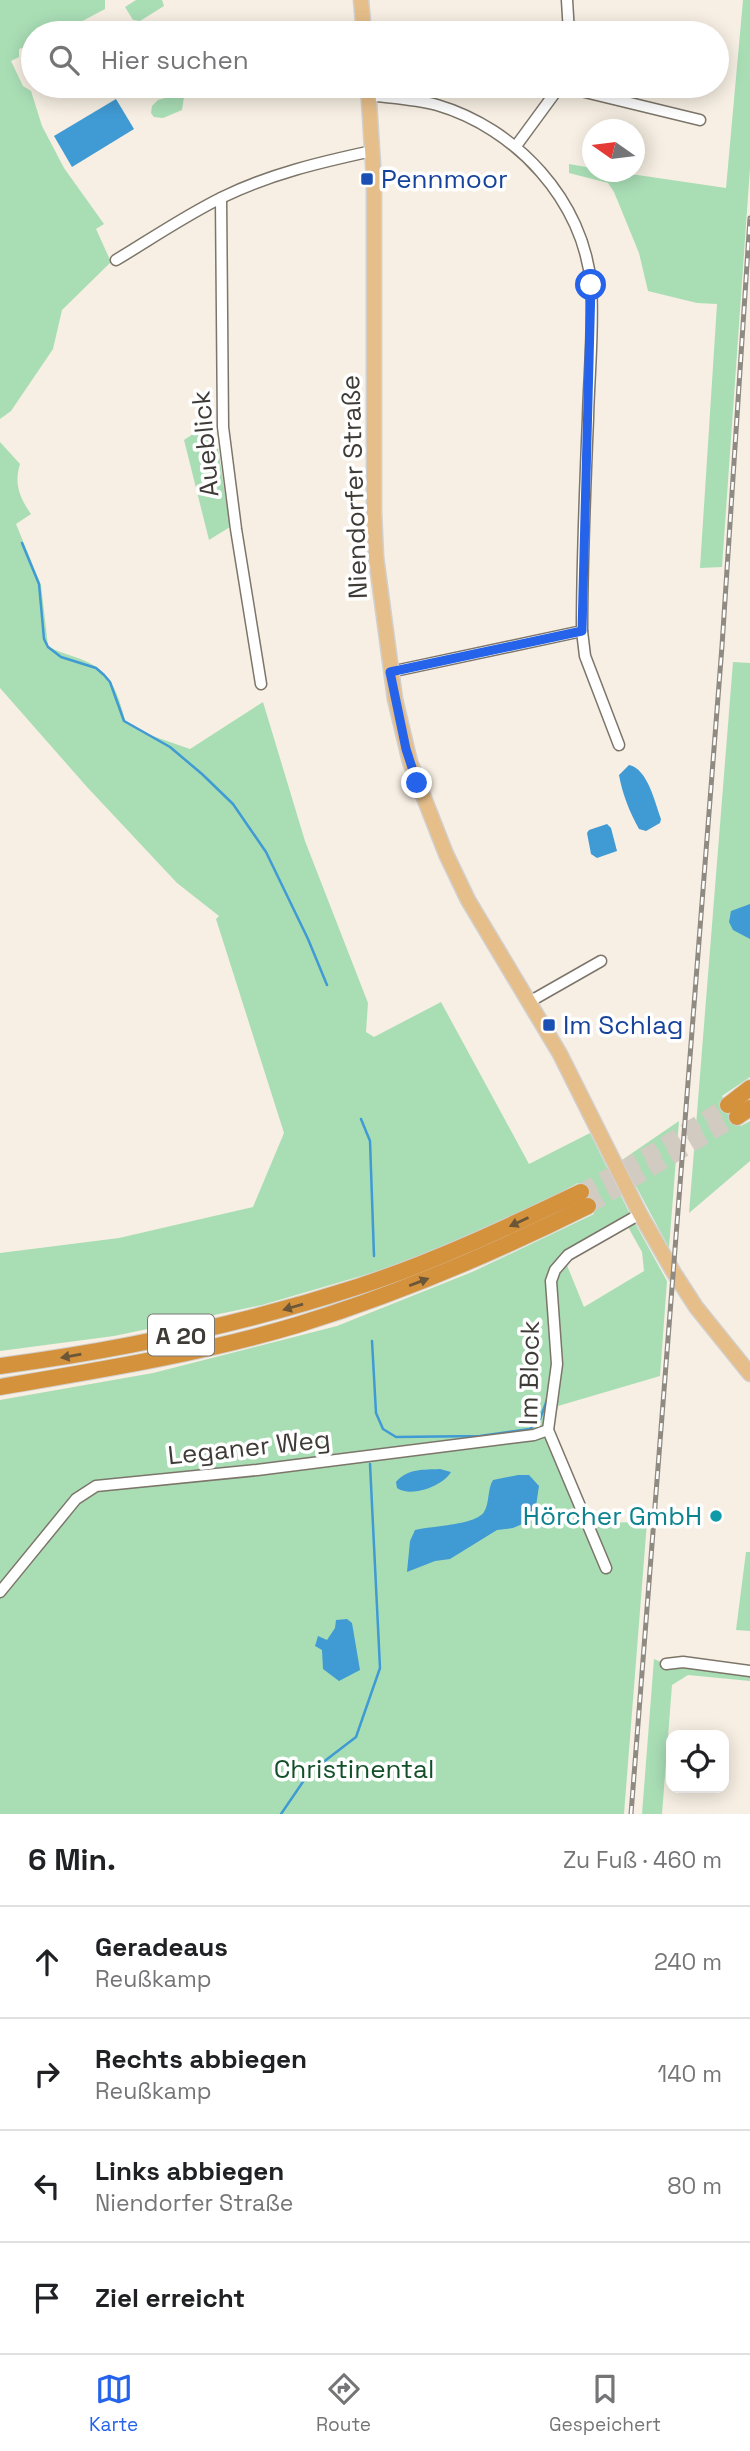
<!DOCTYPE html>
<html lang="de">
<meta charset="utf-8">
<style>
:root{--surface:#fff;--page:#f6f6f6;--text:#202124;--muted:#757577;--line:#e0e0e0;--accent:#2563eb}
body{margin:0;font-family:"Space Grotesk",sans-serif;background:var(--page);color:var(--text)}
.controls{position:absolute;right:21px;bottom:21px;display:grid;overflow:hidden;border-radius:14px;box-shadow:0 4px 18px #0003}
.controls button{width:63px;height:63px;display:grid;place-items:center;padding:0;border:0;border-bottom:2px solid var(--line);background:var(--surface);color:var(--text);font:35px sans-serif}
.compass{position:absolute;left:582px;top:119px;width:63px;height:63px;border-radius:50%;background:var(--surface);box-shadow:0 4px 18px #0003;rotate:284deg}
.stop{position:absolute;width:21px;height:21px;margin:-16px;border:5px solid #2563eb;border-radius:50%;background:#fff}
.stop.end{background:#2563eb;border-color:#fff;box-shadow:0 2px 7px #0008}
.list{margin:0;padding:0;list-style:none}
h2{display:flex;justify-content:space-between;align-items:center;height:91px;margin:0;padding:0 28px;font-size:30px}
h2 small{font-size:23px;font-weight:400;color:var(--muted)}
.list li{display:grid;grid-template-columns:46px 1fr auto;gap:21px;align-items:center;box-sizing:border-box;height:112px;padding:0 28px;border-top:2px solid var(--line)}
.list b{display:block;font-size:26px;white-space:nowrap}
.list p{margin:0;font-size:23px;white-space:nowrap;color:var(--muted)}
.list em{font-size:23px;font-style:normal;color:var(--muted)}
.icon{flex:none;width:38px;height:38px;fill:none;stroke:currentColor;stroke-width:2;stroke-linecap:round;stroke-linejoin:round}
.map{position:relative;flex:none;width:750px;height:1814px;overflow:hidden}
.search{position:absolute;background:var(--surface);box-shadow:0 4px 18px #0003;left:21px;right:21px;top:21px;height:77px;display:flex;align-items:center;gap:18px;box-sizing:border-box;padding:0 24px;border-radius:38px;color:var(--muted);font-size:26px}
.sheet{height:539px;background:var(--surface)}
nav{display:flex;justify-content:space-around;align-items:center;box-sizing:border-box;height:98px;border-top:2px solid var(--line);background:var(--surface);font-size:19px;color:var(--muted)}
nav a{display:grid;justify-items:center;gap:4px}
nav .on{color:var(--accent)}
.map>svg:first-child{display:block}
</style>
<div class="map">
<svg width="750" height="1814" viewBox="0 0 750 1814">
<rect width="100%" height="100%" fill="#f7efe3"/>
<g fill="#a9deb5" fill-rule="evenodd">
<polygon points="0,0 105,0 105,9 60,33 33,33 33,44 19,49 19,57 11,61 23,86 31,91 42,126 64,168 104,224 96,229 111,262 62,310 53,349 11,411 0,419"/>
<polygon points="136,0 162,0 164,6 140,21 133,20 125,7"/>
<polygon points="743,0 750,0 750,168 722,567 700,568 717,304 697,303 648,291 639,253 614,192 608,183 569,173 569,164 592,168 592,172 617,172 726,188"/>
<polygon points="180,94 184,97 182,110 163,118 154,117 151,113 152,106 158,100"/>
<polygon points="196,432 218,448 230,527 209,540 184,440"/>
<path d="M0 442 20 464C14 483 19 497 31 514L16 524 41 585 48 646C60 653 71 655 83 660 111 671 118 693 125 720L144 733 190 749 263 702 305 841 368 1003 366 1032 374 1037 441 1002 529 1164 590 1133 630 1214 667 1281 660 1376 558 1406 552 1419 551 1446 586 1523 647 1522 624 1814H0V1400L153 1373 337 1326 472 1272 594 1214 578 1183 541 1203 419 1259 262 1305 114 1336 0 1351V1253L119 1238 253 1207 284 1133 216 919 219 916 177 883 87 787 0 688ZM623 1218 642 1252 644 1271 584 1307 562 1253Z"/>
<polygon points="733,662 750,663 750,1077 722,1096 741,1126 750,1121 750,1161 689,1213"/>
<polygon points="679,1121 669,1248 622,1160"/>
<polygon points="746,1552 750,1552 750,1631 736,1630"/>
<polygon points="654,1659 666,1664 750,1675 750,1681 688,1675 672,1685 662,1814 642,1814"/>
</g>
<g fill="#409ad3">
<polygon points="116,99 134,129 72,167 54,136"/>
<path d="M629 765C648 769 655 803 661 819L660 823 646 831 639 829C630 813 622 793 619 775Z"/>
<polygon points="607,824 611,828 617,851 597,858 591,854 587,833 589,830"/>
<polygon points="750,904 750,939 733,930 729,922 731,911"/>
<path d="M440 1469 451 1472C443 1486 411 1498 397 1488L396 1482C408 1468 423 1470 440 1469Z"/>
<path d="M518 1475H529L539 1486 534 1519 513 1528 497 1530 450 1559 435 1561 407 1572 410 1541 415 1530C431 1526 476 1525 484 1512 490 1502 487 1490 493 1480Z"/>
<polygon points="347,1619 352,1623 360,1670 339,1681 323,1669 322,1650 315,1646 318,1636 327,1640 335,1628 336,1620"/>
</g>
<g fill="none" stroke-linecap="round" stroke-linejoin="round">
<g stroke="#409ad3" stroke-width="2.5">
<polyline points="22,543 39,584 44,639 48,647 61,657 96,668 104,675 110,682 124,721 170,747 202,774 233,804 266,852 308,939 327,985"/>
<polyline points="361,1119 370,1141 374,1256"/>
<polyline points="372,1341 376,1413 383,1429 396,1437 480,1436 530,1429 540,1419 547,1400"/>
<polyline points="281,1814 309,1773 356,1737 380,1668 370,1464"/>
</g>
<g stroke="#d2cbc1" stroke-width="16" stroke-dasharray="16 8" stroke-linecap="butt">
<polyline points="581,1192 651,1153 728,1105"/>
<polyline points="588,1206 737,1117"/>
</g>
<defs>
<g id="minor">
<polyline points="567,0 569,33"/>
<polyline points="560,86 700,120"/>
<path d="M368 95C391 98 415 99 437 105 516 128 584 201 591 285 594 328 589 374 588 418 585 489 582 560 582 631L390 672"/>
<polyline points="516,146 560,86"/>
<polyline points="221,198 223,427 236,529 261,684"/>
<path d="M116 260C151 239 186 215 223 197 270 174 321 162 372 151"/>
<polyline points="582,631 585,656 619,745"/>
<polyline points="529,1002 601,961"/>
<polyline points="606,1568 548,1430 557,1364 551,1281 555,1270 568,1255 640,1214"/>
<polyline points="0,1592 76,1499 96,1486 257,1470 534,1435 548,1430"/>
<polyline points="666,1664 683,1662 750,1671"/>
</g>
<g id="major">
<polyline points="361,0 364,33"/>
<polyline points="368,86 374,180 374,512 376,557 395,699 410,762 446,854 468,900 560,1054 640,1214 674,1273 696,1307 750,1374"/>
</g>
<g id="highway">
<polyline points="728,1105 750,1088"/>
<polyline points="737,1117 750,1108"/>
<path d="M0 1366C121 1350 240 1325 357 1287 434 1262 508 1227 581 1192"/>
<path d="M0 1387C100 1370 200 1354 297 1325 398 1294 494 1253 588 1206"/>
</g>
</defs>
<use href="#minor" stroke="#7c7569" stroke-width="13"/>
<use href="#major" stroke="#d1d0cf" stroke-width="17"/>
<use href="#highway" stroke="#d1d0cf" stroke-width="18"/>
<use href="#minor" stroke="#fff" stroke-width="10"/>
<use href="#major" stroke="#e6be8a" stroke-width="14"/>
<use href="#highway" stroke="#d5923c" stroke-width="16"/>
<defs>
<polyline id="rail" points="631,1814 722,646 750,218"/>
</defs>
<use href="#rail" stroke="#8f8a82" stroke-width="5"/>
<use href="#rail" stroke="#fff" stroke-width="2.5" stroke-dasharray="8" stroke-linecap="butt"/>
</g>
<defs><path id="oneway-solid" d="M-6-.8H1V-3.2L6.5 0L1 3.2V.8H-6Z" transform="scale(1.75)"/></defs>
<g fill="#6c5638">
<use href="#oneway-solid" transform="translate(519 1222) rotate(155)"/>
<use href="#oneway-solid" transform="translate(419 1282) rotate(-21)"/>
<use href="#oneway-solid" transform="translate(293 1307) rotate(164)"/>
<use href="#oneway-solid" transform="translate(71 1356) rotate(170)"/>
</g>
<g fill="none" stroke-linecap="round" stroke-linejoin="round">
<polyline stroke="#2563eb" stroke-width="9" points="417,783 406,749 390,672 582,631 591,285"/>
</g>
<g fill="#1a4fb4" stroke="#fff" stroke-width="2.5">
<rect x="360" y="172" width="14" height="14" rx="3.5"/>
<rect x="542" y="1018" width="14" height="14" rx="3.5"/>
</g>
<circle fill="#0f9aa8" stroke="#fff" stroke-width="2.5" cx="716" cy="1516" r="7"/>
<g text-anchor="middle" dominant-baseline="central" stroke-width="7" stroke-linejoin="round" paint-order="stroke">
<rect fill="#fff" stroke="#797673" stroke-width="2" x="148" y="1314.5" width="66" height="41" rx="5"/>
<g font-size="24" font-weight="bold" fill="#3f3c37">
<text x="181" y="1335">A 20</text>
</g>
<g font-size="26" fill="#164399" stroke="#fff" text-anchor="start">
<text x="381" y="179">Pennmoor</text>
<text x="563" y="1025">Im Schlag</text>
</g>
<g font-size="26" fill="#3f3c37" stroke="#fff">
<text transform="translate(205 444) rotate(-95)">Aueblick</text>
<text transform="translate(354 487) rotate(-92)">Niendorfer Straße</text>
<text transform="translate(529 1373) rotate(-89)">Im Block</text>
<text transform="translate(249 1447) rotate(-6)">Leganer Weg</text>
</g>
<g font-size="26" fill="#0d838f" stroke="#fff" text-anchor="end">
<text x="702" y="1516">Hörcher GmbH</text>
</g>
<g font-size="26" fill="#125029" stroke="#fff">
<text x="354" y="1769">Christinental</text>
</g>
</g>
</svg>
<div class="controls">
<button><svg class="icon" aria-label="locate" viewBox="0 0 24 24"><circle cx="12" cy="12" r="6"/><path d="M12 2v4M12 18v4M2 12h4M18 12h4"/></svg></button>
</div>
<svg class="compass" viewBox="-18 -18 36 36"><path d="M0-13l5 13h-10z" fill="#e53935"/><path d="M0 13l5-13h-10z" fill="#757577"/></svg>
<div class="stop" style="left:591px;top:285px"></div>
<div class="stop end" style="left:417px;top:783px"></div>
<div class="search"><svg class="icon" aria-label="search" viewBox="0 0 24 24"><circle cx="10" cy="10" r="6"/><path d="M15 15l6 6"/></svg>Hier suchen</div>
</div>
<section class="sheet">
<h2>6 Min.<small>Zu Fuß · 460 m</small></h2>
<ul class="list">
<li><svg class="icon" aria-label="ahead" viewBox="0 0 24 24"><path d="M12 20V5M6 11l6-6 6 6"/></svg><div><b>Geradeaus</b><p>Reußkamp</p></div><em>240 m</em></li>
<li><svg class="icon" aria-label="right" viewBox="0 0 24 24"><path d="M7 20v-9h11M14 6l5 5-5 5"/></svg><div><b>Rechts abbiegen</b><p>Reußkamp</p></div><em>140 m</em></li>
<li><svg class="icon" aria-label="left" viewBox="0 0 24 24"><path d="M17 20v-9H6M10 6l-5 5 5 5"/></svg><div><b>Links abbiegen</b><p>Niendorfer Straße</p></div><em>80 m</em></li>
<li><svg class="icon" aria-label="arrive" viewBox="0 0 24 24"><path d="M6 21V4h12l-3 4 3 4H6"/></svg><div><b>Ziel erreicht</b></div></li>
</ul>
</section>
<nav>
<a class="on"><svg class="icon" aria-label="map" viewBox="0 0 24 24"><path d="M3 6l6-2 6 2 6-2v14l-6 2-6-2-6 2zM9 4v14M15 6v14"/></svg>Karte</a>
<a><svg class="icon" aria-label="directions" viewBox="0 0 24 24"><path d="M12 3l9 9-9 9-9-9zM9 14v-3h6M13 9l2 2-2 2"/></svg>Route</a>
<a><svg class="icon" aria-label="saved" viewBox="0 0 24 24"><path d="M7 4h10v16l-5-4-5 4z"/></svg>Gespeichert</a>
</nav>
